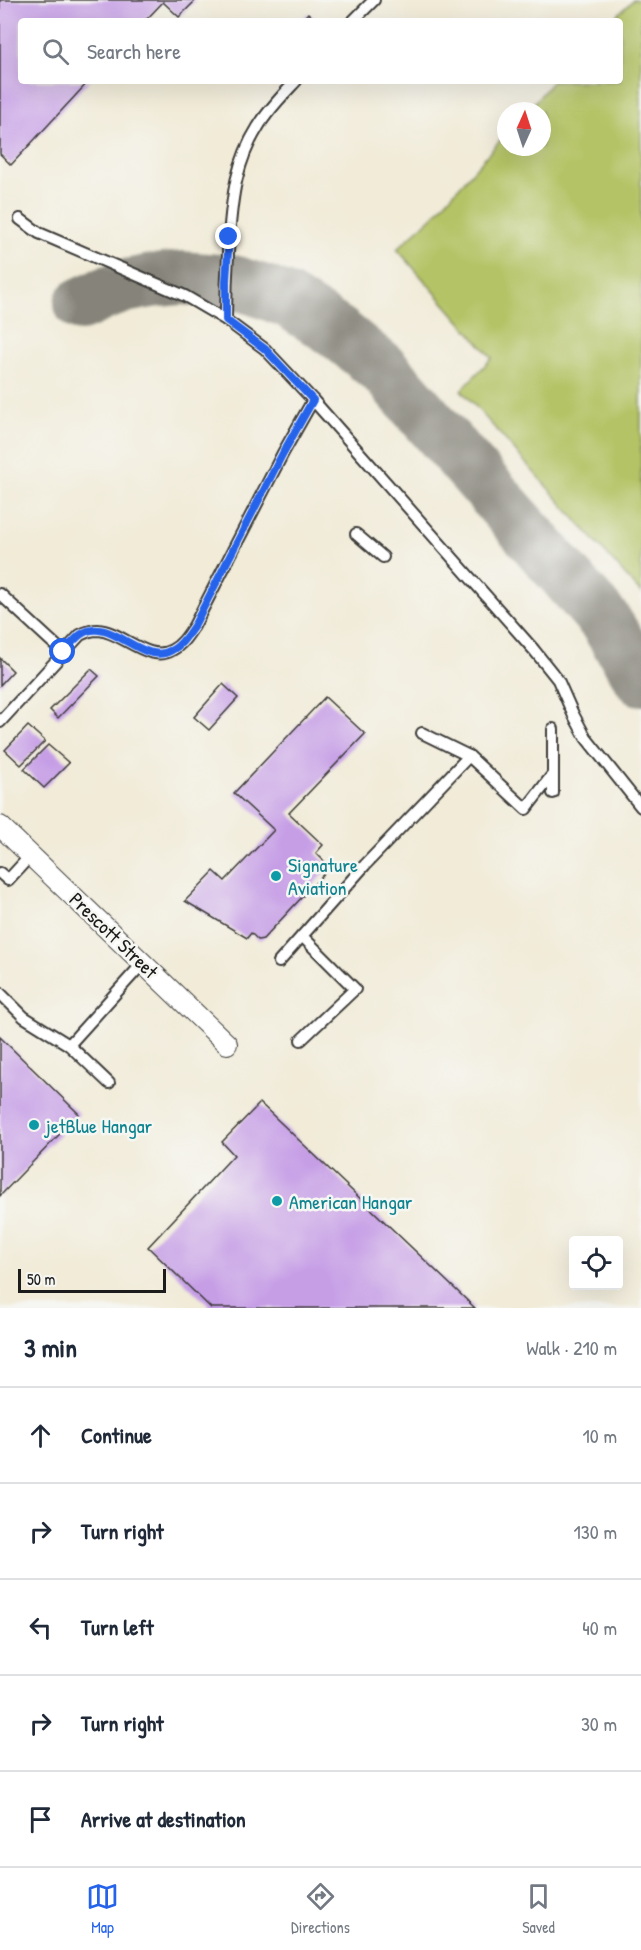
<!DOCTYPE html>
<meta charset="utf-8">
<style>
:root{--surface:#fff;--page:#f2f2f3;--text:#1f2937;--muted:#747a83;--line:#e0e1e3;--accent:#2563eb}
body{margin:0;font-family:"Patrick Hand",sans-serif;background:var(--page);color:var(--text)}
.controls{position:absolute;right:18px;bottom:18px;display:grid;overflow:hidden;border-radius:6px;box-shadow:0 6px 24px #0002}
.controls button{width:54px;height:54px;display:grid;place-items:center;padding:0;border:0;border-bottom:2px solid var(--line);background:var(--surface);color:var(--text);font:30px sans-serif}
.compass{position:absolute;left:497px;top:102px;width:54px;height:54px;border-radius:50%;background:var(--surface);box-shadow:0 6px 24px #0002;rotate:3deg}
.scale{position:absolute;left:18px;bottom:15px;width:148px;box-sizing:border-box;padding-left:6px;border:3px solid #1c1c1c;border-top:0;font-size:16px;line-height:21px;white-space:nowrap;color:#1c1c1c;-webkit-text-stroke:4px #f6f6f2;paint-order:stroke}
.stop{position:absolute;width:18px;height:18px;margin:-14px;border:4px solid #2563eb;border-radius:50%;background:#fff}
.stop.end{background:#2563eb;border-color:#fff;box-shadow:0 2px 6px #0008}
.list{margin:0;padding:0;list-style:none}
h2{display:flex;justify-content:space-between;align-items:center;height:78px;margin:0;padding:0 24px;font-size:26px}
h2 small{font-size:20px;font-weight:400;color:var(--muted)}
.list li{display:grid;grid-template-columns:39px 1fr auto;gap:18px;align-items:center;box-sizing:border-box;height:96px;padding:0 24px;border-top:2px solid var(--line)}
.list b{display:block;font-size:22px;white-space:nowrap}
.list em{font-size:20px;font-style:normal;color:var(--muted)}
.icon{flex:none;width:33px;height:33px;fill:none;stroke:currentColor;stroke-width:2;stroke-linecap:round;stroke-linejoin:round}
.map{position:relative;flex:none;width:641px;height:1308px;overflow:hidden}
.search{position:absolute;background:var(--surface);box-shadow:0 6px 24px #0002;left:18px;right:18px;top:18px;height:66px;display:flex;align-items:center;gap:15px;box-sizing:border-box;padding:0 21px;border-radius:6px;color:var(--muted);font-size:22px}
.sheet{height:558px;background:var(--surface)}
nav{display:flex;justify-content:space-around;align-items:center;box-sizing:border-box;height:84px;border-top:2px solid var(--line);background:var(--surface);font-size:16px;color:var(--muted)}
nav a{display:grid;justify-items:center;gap:3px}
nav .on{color:var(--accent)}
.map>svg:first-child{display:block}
</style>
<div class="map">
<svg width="641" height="1308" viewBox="0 0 641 1308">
<rect width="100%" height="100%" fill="#f6f6f2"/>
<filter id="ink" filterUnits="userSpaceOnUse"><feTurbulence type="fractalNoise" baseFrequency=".0167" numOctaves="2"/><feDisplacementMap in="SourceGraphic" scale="12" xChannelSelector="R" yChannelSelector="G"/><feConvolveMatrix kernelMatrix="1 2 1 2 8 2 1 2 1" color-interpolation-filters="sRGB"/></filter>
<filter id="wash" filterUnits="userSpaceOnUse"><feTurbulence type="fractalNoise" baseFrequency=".008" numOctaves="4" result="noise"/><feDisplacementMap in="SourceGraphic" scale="24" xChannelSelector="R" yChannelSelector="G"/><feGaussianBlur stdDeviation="1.35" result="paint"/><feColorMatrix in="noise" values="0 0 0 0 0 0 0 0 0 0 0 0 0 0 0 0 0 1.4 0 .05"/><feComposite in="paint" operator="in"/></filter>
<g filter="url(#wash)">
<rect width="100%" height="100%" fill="#f1ebd8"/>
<polygon fill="#b4c365" stroke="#687040" stroke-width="1.5" points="633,0 641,0 641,593 461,390 492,358 397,249 433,216 506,134 506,147 542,147 542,111 527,111 553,81 620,81 620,21 611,21"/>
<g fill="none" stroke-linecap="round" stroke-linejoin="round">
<polyline stroke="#86847a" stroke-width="54" points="81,304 103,294 125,286 152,281 181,278 233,282 262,291 288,301 337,332 384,370 605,621 641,679"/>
</g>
<g id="blocks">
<g fill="#c69ee6">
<polygon points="0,0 196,0 179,17 163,2 145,21 21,21 21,81 89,81 11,165 0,154"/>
<polygon points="308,13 317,21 301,21"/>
<polygon points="0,658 13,671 0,685"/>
<polygon points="91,669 99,676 58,718 50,710"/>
<polygon points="223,684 238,698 209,730 194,717"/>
<polygon points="325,697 365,734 289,813 323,845 316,853 330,867 263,939 258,940 251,933 247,938 185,901 214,871 225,881 274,830 234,793"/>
<polygon points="28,726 45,741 21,765 5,750"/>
<polygon points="48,745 69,763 44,788 24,769"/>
<polygon points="0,1037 79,1114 0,1196"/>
<polygon points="260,1103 475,1308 211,1308 148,1247 234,1155 222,1142"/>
</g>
</g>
</g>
<g filter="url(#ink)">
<use href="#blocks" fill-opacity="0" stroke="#3c3b38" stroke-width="1.5"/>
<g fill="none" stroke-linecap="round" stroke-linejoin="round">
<defs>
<g id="service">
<polyline points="353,21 374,0"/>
<polyline points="20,219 39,233 185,296 226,320 265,349 313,400 534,650 558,680 573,714 586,738 641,807"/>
<path d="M226 320C226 292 227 265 229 237 232 197 236 162 258 127 268 110 282 96 296 81"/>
<polyline points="356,534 383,557"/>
<polyline points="0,594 63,652"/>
<path d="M0 722 80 635C86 632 91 630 98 630 121 631 149 664 172 650 182 645 188 635 194 626L283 453 313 400"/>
<polyline points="553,729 553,793"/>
<polyline points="422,733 469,756"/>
<polyline points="0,873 8,880 31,855"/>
<polyline points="279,962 302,936"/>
<polyline points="0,993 24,1017 69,1045 109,1083"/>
<polyline points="301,1040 355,989 302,936 365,865 469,756 526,809 553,774"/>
<polyline points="69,1045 143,963"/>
</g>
<polyline id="minor" points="0,826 227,1044"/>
</defs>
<use href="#service" stroke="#3c3b38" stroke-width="14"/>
<use href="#minor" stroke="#3c3b38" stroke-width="22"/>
<use href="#service" stroke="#fff" stroke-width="10"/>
<use href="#minor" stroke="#fff" stroke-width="20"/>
</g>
</g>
<g fill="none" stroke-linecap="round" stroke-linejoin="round" filter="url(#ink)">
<path stroke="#2563eb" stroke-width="8" d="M63 652C68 647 74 640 80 635 110 613 142 668 172 650 182 645 188 634 194 626L283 453 313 400 265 349 226 320V281L229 237"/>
</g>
<g fill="#0f9aa8" stroke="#f6f6f2" stroke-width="2">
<circle cx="276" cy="876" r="6"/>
<circle cx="34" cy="1125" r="6"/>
<circle cx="277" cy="1201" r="6"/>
</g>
<g text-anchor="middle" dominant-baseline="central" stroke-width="5" stroke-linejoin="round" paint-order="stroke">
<g font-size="20" fill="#0d838f" stroke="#f6f6f2" text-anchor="start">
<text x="288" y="864">Signature<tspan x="288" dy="23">Aviation</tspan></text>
<text x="46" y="1125">jetBlue Hangar</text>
<text x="289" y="1201">American Hangar</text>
</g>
<g font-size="20" fill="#1c1c1c" stroke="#f6f6f2">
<text transform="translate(114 935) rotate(44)">Prescott Street</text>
</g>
</g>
</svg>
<div class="controls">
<button><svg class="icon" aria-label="locate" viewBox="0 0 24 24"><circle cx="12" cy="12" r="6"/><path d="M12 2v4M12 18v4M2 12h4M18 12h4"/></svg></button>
</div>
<svg class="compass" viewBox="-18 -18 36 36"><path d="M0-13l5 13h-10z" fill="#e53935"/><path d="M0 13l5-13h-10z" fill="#747a83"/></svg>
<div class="scale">50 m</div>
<div class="stop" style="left:63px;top:652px"></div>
<div class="stop end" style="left:229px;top:237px"></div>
<div class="search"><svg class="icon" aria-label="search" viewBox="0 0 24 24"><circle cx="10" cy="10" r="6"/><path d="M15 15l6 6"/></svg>Search here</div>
</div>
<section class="sheet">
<h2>3 min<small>Walk · 210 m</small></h2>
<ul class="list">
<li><svg class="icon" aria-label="ahead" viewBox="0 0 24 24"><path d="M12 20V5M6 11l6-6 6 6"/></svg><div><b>Continue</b></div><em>10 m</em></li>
<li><svg class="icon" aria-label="right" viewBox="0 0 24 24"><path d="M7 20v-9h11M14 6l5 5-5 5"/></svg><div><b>Turn right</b></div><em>130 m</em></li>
<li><svg class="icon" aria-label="left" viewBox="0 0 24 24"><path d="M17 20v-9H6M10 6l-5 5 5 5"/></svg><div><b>Turn left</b></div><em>40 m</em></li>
<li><svg class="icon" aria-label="right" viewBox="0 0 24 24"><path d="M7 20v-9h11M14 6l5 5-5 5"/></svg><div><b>Turn right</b></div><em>30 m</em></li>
<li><svg class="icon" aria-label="arrive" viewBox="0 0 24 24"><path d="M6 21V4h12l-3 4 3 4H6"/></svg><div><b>Arrive at destination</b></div></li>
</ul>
</section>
<nav>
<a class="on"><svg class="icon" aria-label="map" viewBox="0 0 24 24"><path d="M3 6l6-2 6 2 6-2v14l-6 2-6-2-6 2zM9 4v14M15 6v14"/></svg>Map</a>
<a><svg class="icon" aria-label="directions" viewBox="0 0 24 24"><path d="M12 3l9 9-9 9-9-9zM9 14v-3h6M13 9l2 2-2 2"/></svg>Directions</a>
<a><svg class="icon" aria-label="saved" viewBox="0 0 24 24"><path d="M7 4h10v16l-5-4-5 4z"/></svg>Saved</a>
</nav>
